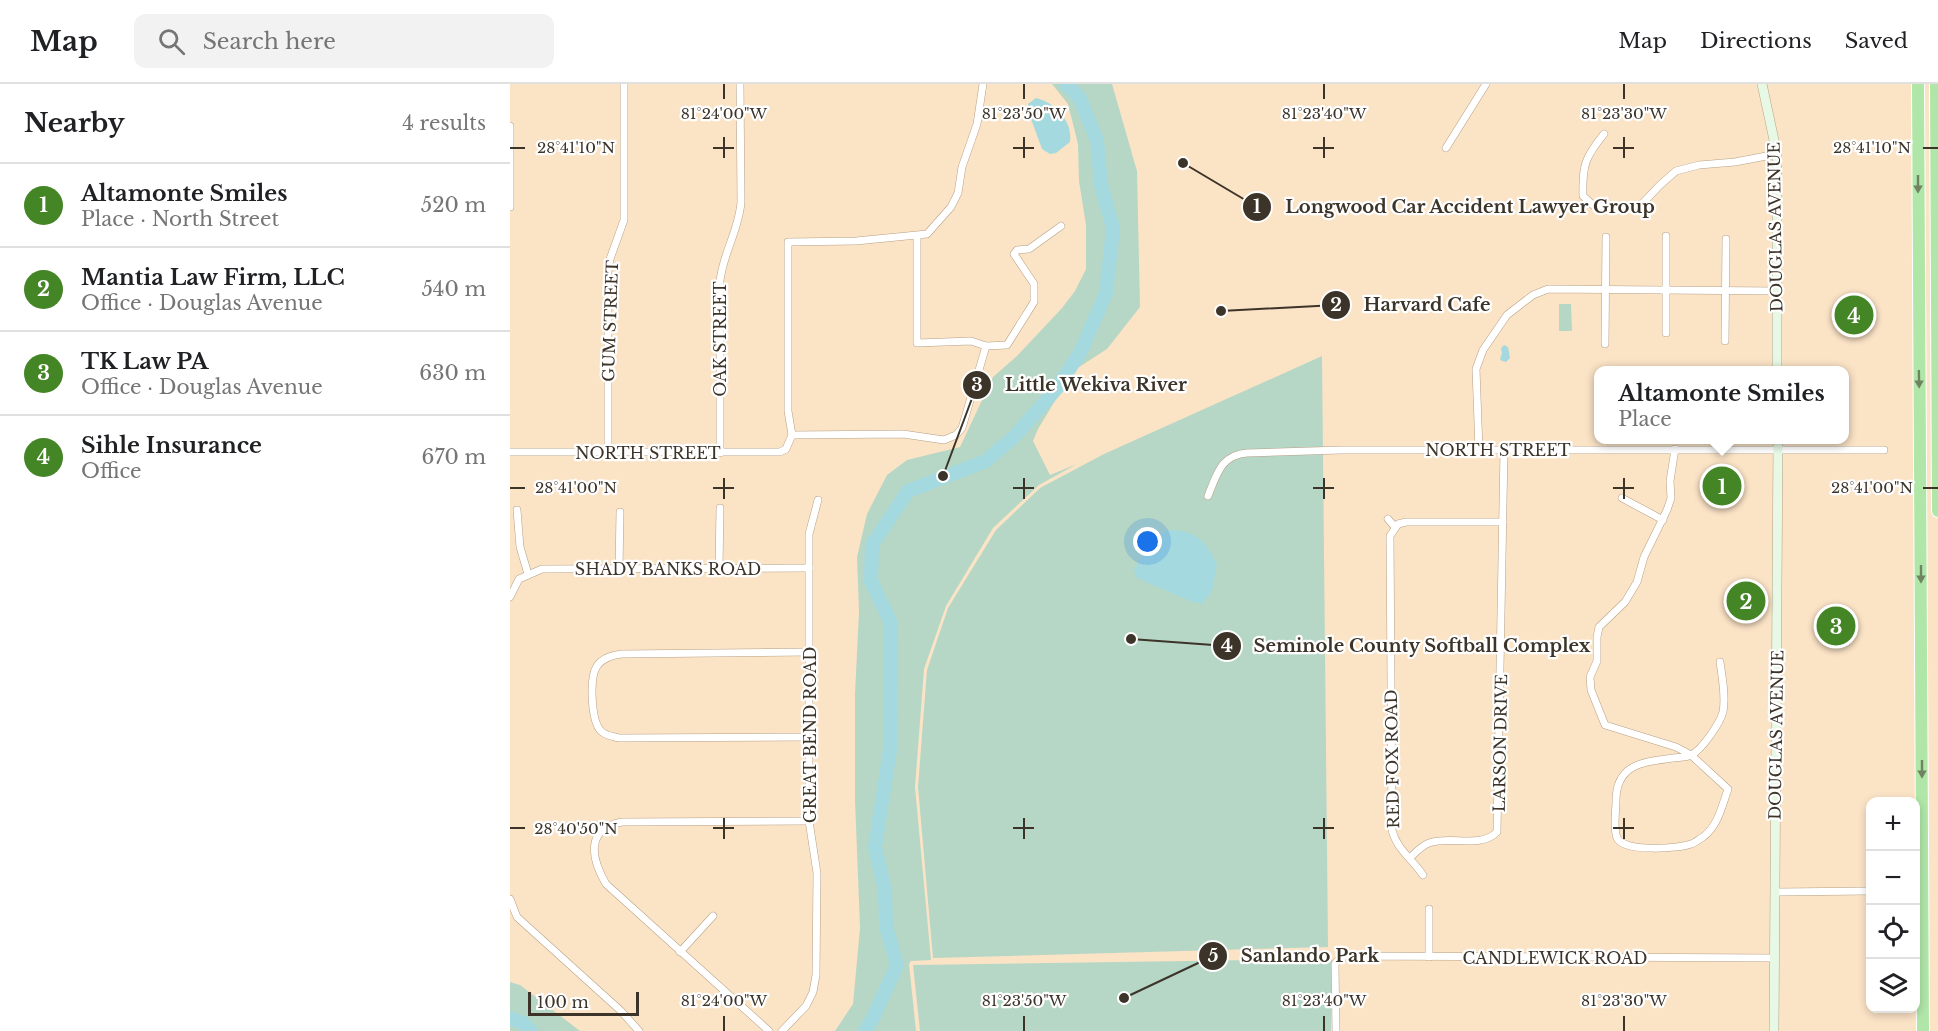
<!DOCTYPE html>
<meta charset="utf-8">
<style>
:root{--surface:#fff;--page:#f2f2f2;--text:#202124;--muted:#757577;--line:#e0e0e0;--accent:#448526}
body{margin:0;font-family:"Libre Baskerville",serif;background:var(--page);color:var(--text)}
.controls{position:absolute;right:18px;bottom:18px;display:grid;overflow:hidden;border-radius:12px;box-shadow:0 3px 9px #0003}
.controls button{width:54px;height:54px;display:grid;place-items:center;padding:0;border:0;border-bottom:2px solid var(--line);background:var(--surface);color:var(--text);font:30px sans-serif}
.scale{position:absolute;left:18px;bottom:15px;width:111px;box-sizing:border-box;padding-left:6px;border:3px solid #3d3429;border-top:0;font-size:16px;line-height:21px;white-space:nowrap;color:#3d3429;-webkit-text-stroke:4px #fff;paint-order:stroke}
.you{position:absolute;left:638px;top:458px;width:21px;height:21px;margin:-15px;border:4px solid #fff;border-radius:50%;background:#1a73e8;box-shadow:0 0 0 9px #1a73e833}
.badge{display:grid;place-items:center;width:39px;height:39px;border-radius:50%;background:var(--accent);color:#fff;font-size:20px;font-weight:700}
.pin{position:absolute;translate:-50% -50%;border:3px solid #fff;box-shadow:0 2px 6px #0006}
.popup{position:absolute;left:1084px;top:282px;width:255px;height:78px;box-sizing:border-box;display:grid;place-content:center;border-radius:12px;background:var(--surface);filter:drop-shadow(0 2px 4px #0005);font-size:20px;white-space:nowrap;color:var(--muted)}
.popup b{font-size:22px;color:var(--text)}
.popup::after{content:'';position:absolute;left:50%;top:100%;margin-left:-12px;border:12px solid transparent;border-top-color:var(--surface)}
.list{margin:0;padding:0;list-style:none}
h2{display:flex;justify-content:space-between;align-items:center;height:78px;margin:0;padding:0 24px;font-size:26px}
h2 small{font-size:20px;font-weight:400;color:var(--muted)}
.list li{display:grid;grid-template-columns:39px 1fr auto;gap:18px;align-items:center;box-sizing:border-box;height:84px;padding:0 24px;border-top:2px solid var(--line)}
.list b{display:block;font-size:22px;white-space:nowrap}
.list p{margin:0;font-size:20px;white-space:nowrap;color:var(--muted)}
.list em{font-size:20px;font-style:normal;color:var(--muted)}
.icon{flex:none;width:33px;height:33px;fill:none;stroke:currentColor;stroke-width:2;stroke-linecap:round;stroke-linejoin:round}
.map{position:relative;flex:none;width:1428px;height:947px;overflow:hidden}
header{display:flex;align-items:center;gap:36px;box-sizing:border-box;height:84px;padding:0 30px;background:var(--surface);border-bottom:2px solid var(--line)}
header strong{font-size:28px}
nav{display:flex;gap:33px;margin-inline-start:auto;font-size:21px}
.search{width:420px;height:54px;background:var(--page);display:flex;align-items:center;gap:15px;box-sizing:border-box;padding:0 21px;border-radius:12px;color:var(--muted);font-size:22px}
main{display:flex}
aside{flex:1;background:var(--surface)}
.map>svg:first-child{display:block}
</style>
<header>
<strong>Map</strong>
<div class="search"><svg class="icon" aria-label="search" viewBox="0 0 24 24"><circle cx="10" cy="10" r="6"/><path d="M15 15l6 6"/></svg>Search here</div>
<nav><a>Map</a><a>Directions</a><a>Saved</a></nav>
</header>
<main>
<aside>
<h2>Nearby<small>4 results</small></h2>
<ul class="list">
<li><span class="badge">1</span><div><b>Altamonte Smiles</b><p>Place · North Street</p></div><em>520 m</em></li>
<li><span class="badge">2</span><div><b>Mantia Law Firm, LLC</b><p>Office · Douglas Avenue</p></div><em>540 m</em></li>
<li><span class="badge">3</span><div><b>TK Law PA</b><p>Office · Douglas Avenue</p></div><em>630 m</em></li>
<li><span class="badge">4</span><div><b>Sihle Insurance</b><p>Office</p></div><em>670 m</em></li>
</ul>
</aside>
<div class="map">
<svg width="1428" height="947" viewBox="0 0 1428 947">
<rect width="100%" height="100%" fill="#fbe3c6"/>
<g fill="#b7d7c6">
<polygon points="542,0 602,0 627,87 630,223 597,265 563,287 528,345 523,357 540,391 567,380 529,401 483,444 436,522 414,585 405,703 421,876 401,877 399,880 406,947 325,947 343,920 350,844 345,716 345,610 349,527 347,473 357,430 377,391 397,376 450,363 483,293 507,272 552,224 565,207 576,185 576,141 569,97 568,60 558,20"/>
<polygon points="1049,220 1061,220 1062,247 1049,247"/>
<polygon points="812,272 818,863 423,874 408,703 417,586 438,524 486,446 530,404 594,370"/>
<polygon points="822,875 821,947 410,947 403,881"/>
<polygon points="0,898 10,901 70,947 0,947"/>
</g>
<g fill="#a3d9df">
<path d="M526 14C544 18 563 37 560 58L546 69 540 70 532 65 520 32 518 20Z"/>
<polygon points="994,261 998,263 1000,274 996,278 992,277 990,275 992,269 991,264"/>
<path d="M658 446C687 446 694 456 707 480L702 507 692 520 680 517 627 494 624 486C634 468 640 457 658 446Z"/>
</g>
<g fill="none" stroke-linecap="round" stroke-linejoin="round">
<g stroke="#a3d9df" stroke-width="14">
<polyline points="0,934 13,939 21,947"/>
<polyline points="355,947 362,936 387,881 376,842 375,806 365,763 380,666 381,539 361,497 362,461 398,407 476,377 506,351 547,304 571,267 596,209 603,144 591,101 587,56 569,13 556,0"/>
</g>
<defs>
<g id="minor">
<polyline points="0,42 0,123"/>
<path d="M1094 50C1075 73 1072 82 1073 112L1084 122 1125 123 1133 119 1150 101 1166 87 1189 81 1225 78 1267 70"/>
<polyline points="936,64 976,0"/>
<polyline points="407,152 407,259 461,257 476,262 497,261 524,218 524,200 504,170 507,166 519,165 551,142"/>
<polyline points="1156,249 1156,152"/>
<polyline points="1215,257 1216,155"/>
<polyline points="1095,260 1096,153"/>
<polyline points="282,351 278,327 278,158 346,157 417,150 441,123 448,109 452,83 467,40 473,0"/>
<path d="M1165 365 1160 397 1161 414 1157 426 1134 473 1127 498 1115 518 1089 543 1087 553V577L1080 593 1081 606 1095 641 1166 663 1181 671 1218 705C1212 722 1208 742 1193 753 1189 755 1185 759 1181 760 1168 765 1113 768 1107 754 1103 743 1106 728 1106 717 1106 680 1133 678 1163 674 1168 673 1176 674 1181 671 1192 666 1210 639 1213 628 1216 612 1212 593 1210 578"/>
<polyline points="969,366 966,285 973,266 997,231 1023,211 1038,205 1267,207"/>
<polyline points="0,368 270,368 276,365 282,351 393,350 434,356 446,351 452,344 476,262"/>
<polyline points="98,368 98,187 100,175 114,136 114,0"/>
<path d="M210 369V197C213 169 229 146 231 118L230 0"/>
<path d="M698 412C707 390 711 371 737 369L831 366H1374"/>
<polyline points="1112,414 1153,436"/>
<polyline points="7,426 10,463 18,490"/>
<polyline points="878,435 885,443"/>
<polyline points="109,485 110,428"/>
<polyline points="209,485 210,424"/>
<polyline points="0,513 9,495 32,485 299,484"/>
<path d="M299 568 112 570C103 571 93 573 87 582 79 594 81 637 91 647 96 652 102 652 109 654L300 653"/>
<path d="M900 774C906 768 911 762 919 759 941 751 970 765 987 748L994 366"/>
<path d="M913 791C902 775 886 764 882 746L880 452 888 440 896 438H993"/>
<polyline points="1265,808 1360,807"/>
<polyline points="0,815 7,833 111,927 129,947"/>
<polyline points="919,825 919,873"/>
<polyline points="170,868 203,832"/>
<path d="M259 947 96 800C81 774 75 745 112 738L299 737"/>
<polyline points="272,947 296,922 303,908 306,891 307,789 299,737 299,450 308,416"/>
<polyline points="826,947 825,880 832,872 1264,874"/>
</g>
<g id="secondary">
<polyline points="1252,0 1267,70 1267,286"/>
<polyline points="1264,947 1268,356"/>
</g>
<g id="motorway">
<polyline points="1408,0 1413,947"/>
<polyline points="1426,0 1428,427"/>
</g>
</defs>
<use href="#minor" stroke="#b7a085" stroke-width="8"/>
<use href="#secondary" stroke="#b7a085" stroke-width="10"/>
<use href="#motorway" stroke="#fff" stroke-width="14"/>
<use href="#minor" stroke="#fff" stroke-width="7"/>
<use href="#secondary" stroke="#e7f8e5" stroke-width="9"/>
<use href="#motorway" stroke="#b0e6a8" stroke-width="12"/>
</g>
<defs><path id="oneway-solid" d="M-6-.8H1V-3.2L6.5 0L1 3.2V.8H-6Z" transform="scale(1.5)"/></defs>
<g fill="#718462">
<use href="#oneway-solid" transform="translate(1408 100) rotate(90)"/>
<use href="#oneway-solid" transform="translate(1409 295) rotate(89)"/>
<use href="#oneway-solid" transform="translate(1411 490) rotate(90)"/>
<use href="#oneway-solid" transform="translate(1412 685) rotate(90)"/>
</g>
<path fill="none" stroke="#3d3429" stroke-width="2" d="M214 0V15M514 0V15M814 0V15M1114 0V15M214 53V74M514 53V74M814 53V74M1114 53V74M0 64H15M203 64H224M503 64H524M803 64H824M1103 64H1124M1413 64H1428M214 394V415M514 394V415M814 394V415M1114 394V415M0 404H15M203 404H224M503 404H524M803 404H824M1103 404H1124M1413 404H1428M214 734V755M514 734V755M814 734V755M1114 734V755M0 744H15M203 744H224M503 744H524M803 744H824M1103 744H1124M214 932V947M514 932V947M814 932V947M1114 932V947"/>
<g text-anchor="middle" dominant-baseline="central" stroke-width="4.5" stroke-linejoin="round" paint-order="stroke">
<g font-size="16" fill="#3d3429" stroke="#fff">
<text transform="translate(1265 143) rotate(-91)">DOUGLAS AVENUE</text>
<text transform="translate(100 237) rotate(-88)">GUM STREET</text>
<text transform="translate(210 255) rotate(-90)">OAK STREET</text>
<text x="988" y="366">NORTH STREET</text>
<text x="138" y="369">NORTH STREET</text>
<text x="158" y="485">SHADY BANKS ROAD</text>
<text transform="translate(300 651) rotate(-90)">GREAT BEND ROAD</text>
<text transform="translate(1266 651) rotate(-89)">DOUGLAS AVENUE</text>
<text transform="translate(990 659) rotate(-89)">LARSON DRIVE</text>
<text transform="translate(882 675) rotate(-91)">RED FOX ROAD</text>
<text x="1045" y="874">CANDLEWICK ROAD</text>
</g>
</g>
<g font-size="15" text-anchor="middle" fill="#3d3429" stroke="#fff" stroke-width="4.5" stroke-linejoin="round" paint-order="stroke">
<text x="214" y="35">81°24'00"W</text>
<text x="514" y="35">81°23'50"W</text>
<text x="814" y="35">81°23'40"W</text>
<text x="1114" y="35">81°23'30"W</text>
<text x="66" y="69">28°41'10"N</text>
<text x="1362" y="69">28°41'10"N</text>
<text x="66" y="409">28°41'00"N</text>
<text x="1362" y="409">28°41'00"N</text>
<text x="66" y="750">28°40'50"N</text>
<text x="214" y="922">81°24'00"W</text>
<text x="514" y="922">81°23'50"W</text>
<text x="814" y="922">81°23'40"W</text>
<text x="1114" y="922">81°23'30"W</text>
</g>
<path fill="none" stroke="#3d3429" stroke-width="2" d="M673 79L747 123M711 227L826 221M433 392L467 301M621 555L717 562M614 914L703 872"/>
<g fill="#3d3429" stroke="#fff" stroke-width="2">
<circle cx="673" cy="79" r="6"/>
<circle cx="711" cy="227" r="6"/>
<circle cx="433" cy="392" r="6"/>
<circle cx="621" cy="555" r="6"/>
<circle cx="614" cy="914" r="6"/>
<circle cx="747" cy="123" r="15"/>
<circle cx="826" cy="221" r="15"/>
<circle cx="467" cy="301" r="15"/>
<circle cx="717" cy="562" r="15"/>
<circle cx="703" cy="872" r="15"/>
</g>
<g font-size="18" text-anchor="middle" font-weight="bold" fill="#fff">
<text x="747" y="129">1</text>
<text x="826" y="227">2</text>
<text x="467" y="307">3</text>
<text x="717" y="568">4</text>
<text x="703" y="878">5</text>
</g>
<g font-size="18" text-anchor="middle" font-weight="bold" fill="#3d3429" stroke="#fff" stroke-width="4.5" stroke-linejoin="round" paint-order="stroke">
<text x="960" y="129">Longwood Car Accident Lawyer Group</text>
<text x="917" y="227">Harvard Cafe</text>
<text x="586" y="307">Little Wekiva River</text>
<text x="912" y="568">Seminole County Softball Complex</text>
<text x="800" y="878">Sanlando Park</text>
</g>
</svg>
<div class="controls">
<button>+</button>
<button>−</button>
<button><svg class="icon" aria-label="locate" viewBox="0 0 24 24"><circle cx="12" cy="12" r="6"/><path d="M12 2v4M12 18v4M2 12h4M18 12h4"/></svg></button>
<button><svg class="icon" aria-label="layers" viewBox="0 0 24 24"><path d="M12 4l9 5-9 5-9-5zM3 14l9 5 9-5"/></svg></button>
</div>
<div class="scale">100 m</div>
<div class="you"></div>
<div class="pin badge" style="left:1212px;top:402px">1</div>
<div class="popup"><b>Altamonte Smiles</b>Place</div>
<div class="pin badge" style="left:1236px;top:517px">2</div>
<div class="pin badge" style="left:1326px;top:542px">3</div>
<div class="pin badge" style="left:1344px;top:231px">4</div>
</div>
</main>
